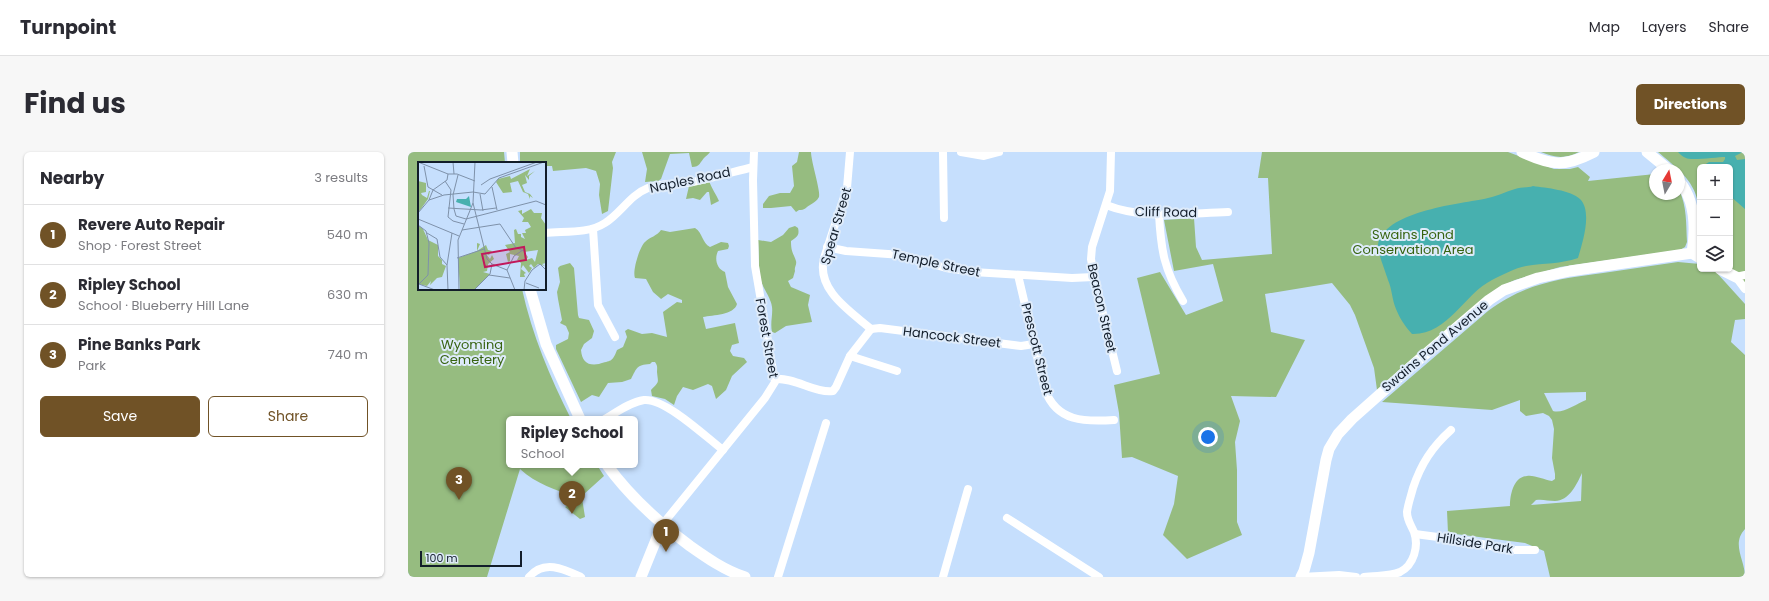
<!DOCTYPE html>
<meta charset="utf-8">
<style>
:root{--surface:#fff;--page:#f7f7f7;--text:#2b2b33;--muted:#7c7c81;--line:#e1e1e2;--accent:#705226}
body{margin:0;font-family:Poppins,sans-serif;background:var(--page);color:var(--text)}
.controls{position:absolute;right:12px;top:12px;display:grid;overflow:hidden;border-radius:6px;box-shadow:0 1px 3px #0004}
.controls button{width:36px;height:36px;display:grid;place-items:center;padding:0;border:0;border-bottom:1px solid var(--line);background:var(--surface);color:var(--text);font:20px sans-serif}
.compass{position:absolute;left:1241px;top:12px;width:36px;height:36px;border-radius:50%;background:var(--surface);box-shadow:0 1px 3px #0004;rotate:10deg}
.scale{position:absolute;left:12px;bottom:10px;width:102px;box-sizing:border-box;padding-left:4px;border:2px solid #121d2a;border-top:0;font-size:11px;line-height:14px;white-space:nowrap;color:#121d2a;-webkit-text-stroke:3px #deebfa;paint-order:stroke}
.you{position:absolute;left:800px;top:285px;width:14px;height:14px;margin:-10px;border:3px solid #fff;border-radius:50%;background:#1a73e8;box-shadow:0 0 0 6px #1a73e833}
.badge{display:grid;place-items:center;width:26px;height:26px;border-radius:50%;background:var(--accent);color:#fff;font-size:13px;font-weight:700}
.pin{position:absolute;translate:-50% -33px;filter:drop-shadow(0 1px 2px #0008)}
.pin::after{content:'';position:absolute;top:21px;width:14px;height:12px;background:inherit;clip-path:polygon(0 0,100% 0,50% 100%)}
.popup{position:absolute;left:98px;top:264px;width:132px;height:52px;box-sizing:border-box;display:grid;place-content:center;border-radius:6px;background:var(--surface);filter:drop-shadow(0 1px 3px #0005);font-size:13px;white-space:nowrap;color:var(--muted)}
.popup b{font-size:15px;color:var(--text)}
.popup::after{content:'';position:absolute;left:50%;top:100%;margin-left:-8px;border:8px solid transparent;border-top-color:var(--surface)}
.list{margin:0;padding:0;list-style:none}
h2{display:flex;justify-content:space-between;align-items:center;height:52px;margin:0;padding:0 16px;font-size:17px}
h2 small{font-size:13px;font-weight:400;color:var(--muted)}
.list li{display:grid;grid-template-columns:26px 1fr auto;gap:12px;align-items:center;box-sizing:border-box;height:60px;padding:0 16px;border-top:1px solid var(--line)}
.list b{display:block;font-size:15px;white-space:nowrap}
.list p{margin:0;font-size:13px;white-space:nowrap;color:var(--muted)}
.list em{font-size:13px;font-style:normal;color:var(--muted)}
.actions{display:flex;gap:8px;padding:12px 16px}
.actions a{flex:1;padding:9px 0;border:1px solid var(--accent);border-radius:6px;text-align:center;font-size:14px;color:var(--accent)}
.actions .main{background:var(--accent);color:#fff}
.icon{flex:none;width:22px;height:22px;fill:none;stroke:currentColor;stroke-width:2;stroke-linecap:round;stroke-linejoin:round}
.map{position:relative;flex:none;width:1337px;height:425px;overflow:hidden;border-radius:6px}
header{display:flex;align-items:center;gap:24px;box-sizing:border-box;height:56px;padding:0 20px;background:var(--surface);border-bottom:1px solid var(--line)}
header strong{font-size:19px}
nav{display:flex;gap:22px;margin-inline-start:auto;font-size:14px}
.intro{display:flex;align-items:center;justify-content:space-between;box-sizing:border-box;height:96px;padding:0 24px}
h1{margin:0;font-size:28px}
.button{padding:10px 18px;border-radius:6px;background:var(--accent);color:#fff;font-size:14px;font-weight:700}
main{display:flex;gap:24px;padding:0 24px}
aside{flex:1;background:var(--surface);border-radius:6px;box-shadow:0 1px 3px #0004}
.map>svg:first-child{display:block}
</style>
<header>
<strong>Turnpoint</strong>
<nav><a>Map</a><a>Layers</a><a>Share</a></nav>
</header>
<div class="intro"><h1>Find us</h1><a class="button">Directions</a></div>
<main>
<aside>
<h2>Nearby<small>3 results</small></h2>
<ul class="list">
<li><span class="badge">1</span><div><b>Revere Auto Repair</b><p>Shop · Forest Street</p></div><em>540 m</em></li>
<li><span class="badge">2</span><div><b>Ripley School</b><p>School · Blueberry Hill Lane</p></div><em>630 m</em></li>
<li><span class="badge">3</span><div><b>Pine Banks Park</b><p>Park</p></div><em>740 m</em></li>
</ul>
<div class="actions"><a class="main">Save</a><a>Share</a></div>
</aside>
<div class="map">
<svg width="1337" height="425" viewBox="0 0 1337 425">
<rect width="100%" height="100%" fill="#c6dffd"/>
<g fill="#96bc80" fill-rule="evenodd">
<path d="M0 0H96L97 11H11V137H114C124 183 142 225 163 267H101V313H189L196 324 175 343 168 345C148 338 128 332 112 317L79 425H0Z"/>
<polygon points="112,0 208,0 204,10 205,16 200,59 194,62 191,43 192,32 188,19 178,16 145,19 144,14 137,14 137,11 112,11"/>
<path d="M234 0H302C301 2 299 3 297 5 292 10 292 15 284 15L281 1 262 2 253 27 250 29 237 30 239 17Z"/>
<path d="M391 0H403C403 9 413 40 411 45 409 49 405 51 402 53 397 56 397 58 391 58L388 60 383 54 363 56H355V52L361 44 372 41H382L386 34 384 14 389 10Z"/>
<path d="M854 0H1100L1146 17H1162L1170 15 1182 25 1180 29 1247 22V42H1271V38C1279 54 1278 72 1279 90L1277 95 1272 98 1152 115 1107 128 1096 133 969 238 966 216 947 163 942 153 924 131 857 142 863 180 897 188 868 245 823 244 832 269 827 290 829 318V370L834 383 779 407 755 383 766 352 770 324 724 305 714 306 711 261 706 233 752 222 729 126 752 120 778 163 815 149 805 112 766 119 756 68 786 66 788 95 794 108 864 102 860 26H850Z"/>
<path d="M1133 0H1171C1157 7 1147 6 1133 0Z"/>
<path d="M1250 0H1337V135L1322 117V15H1292V88C1290 76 1291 63 1290 51 1286 27 1266 14 1250 0Z"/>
<path d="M301 29C304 37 308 42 311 49L303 53 301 40H299L292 48 285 46 278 47 281 34Z"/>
<path d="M387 74 390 76C392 84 388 85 383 89 383 100 385 100 388 109 389 113 386 115 387 119L385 126 380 129 383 135 402 143 400 153 404 170 378 174 367 181 364 180C362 171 365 163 364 155 363 146 356 138 353 129 350 116 351 101 350 88L363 90 375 83 381 76Z"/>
<path d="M287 76C295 81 294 91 302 95L313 90 320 91 321 94 320 97 310 99C306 107 309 117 317 120L320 135 329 152C326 163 305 163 295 165L298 177 327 171 331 191 324 193 322 199 325 204 336 206 339 210 324 224 318 238 308 247 304 234 300 232 285 238 275 235 269 244 266 253 257 247 244 244 243 238C252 229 250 231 249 220 249 216 250 214 247 210H244L242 212C228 213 229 216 223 227L214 230 200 231 191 245 184 243 173 250 148 197V193L160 187 161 181 158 174 152 171 154 168 150 147 149 140 152 130 150 116 152 114 162 111 166 116 170 163 171 166 181 168 186 179 184 186 176 192 173 198C174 210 180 214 191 212 203 208 204 211 209 198L215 195 219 185 217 179 220 177 234 182 244 181 259 185 255 160 269 150 274 151V148L260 142 253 147 252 146 245 140 238 127 227 126C224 119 232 94 237 90 242 85 249 84 253 78L262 80Z"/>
<path d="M1270 110 1292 112V117H1303L1308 120 1337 152V167L1327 168 1323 190 1337 203V377C1323 392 1337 408 1337 425H1142L1136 399 1117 391 1040 381 1039 359 1102 354C1102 344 1105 325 1119 324 1127 323 1136 328 1144 329L1147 327V322L1144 306 1146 277 1144 268 1141 264 1135 261 1118 264 1112 259V248L1084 258 974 250 1080 159C1118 131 1150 127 1195 121 1220 117 1245 114 1270 110ZM1178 240V248C1168 252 1155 262 1145 259L1136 241ZM1174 321 1173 349 1123 353 1128 348C1135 347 1140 349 1147 349 1161 349 1169 332 1174 321Z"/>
<polygon points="174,346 177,365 172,367 157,355"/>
</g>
<g fill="#47b0af">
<path d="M1270 0H1335L1327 4 1329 8 1337 7V57L1322 44V15H1293L1301 10H1315L1317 7V5C1310 5 1282 9 1278 6 1275 5 1272 2 1270 0Z"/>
<path d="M1125 34C1138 36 1163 38 1172 47 1185 60 1174 92 1170 106 1153 112 1136 111 1118 114 1107 116 1094 123 1084 128 1056 142 1040 183 1004 182 997 174 992 167 988 157 984 148 984 137 980 128 978 121 969 99 970 93 975 60 1049 52 1076 47 1087 45 1097 40 1107 37 1113 35 1120 36 1125 34Z"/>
</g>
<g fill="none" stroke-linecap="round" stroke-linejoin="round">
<g stroke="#fff" stroke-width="8">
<path d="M442 0 439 36 416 106C408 138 442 159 463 177"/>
<polyline points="535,0 536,66"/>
<polyline points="553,0 576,4 591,0"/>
<polyline points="703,0 702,39 684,95 683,107 686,125 709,219"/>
<path d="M698 53C736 68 780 61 820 60"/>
<path d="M751 62C753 99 756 117 775 149"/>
<polyline points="185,77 190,153 207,185"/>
<path d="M137 81C156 79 180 82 197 71 213 61 222 43 240 36 254 30 270 33 285 30 305 26 325 20 345 15"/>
<polyline points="419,95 438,99 494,103 538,116 565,120 664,126 686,125"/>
<path d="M610 123 637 238C649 270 677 270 706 268"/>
<polyline points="1337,123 1328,125 1337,137"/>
<polyline points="463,177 472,176 613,194 626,192"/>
<polyline points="442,204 489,219"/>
<path d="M367 227C386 225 409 242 425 239L428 235 442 204 463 177"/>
<path d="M197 267C209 260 222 250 236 248 257 246 298 285 315 298"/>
<polyline points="599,366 691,425"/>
<polyline points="254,373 357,246 367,230 347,114 345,28 346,0"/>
<polyline points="1007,382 1060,389 1101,398 1127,398"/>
<path d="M121 425C136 407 156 417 173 425"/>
<polyline points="370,425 418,271"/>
<polyline points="535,425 560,337"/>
<polyline points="893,425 931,423 948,425"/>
<path d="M956 425C968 423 981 425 992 420 1006 413 1011 394 1006 380 1003 373 999 368 999 360 1000 352 1003 344 1005 336 1013 312 1024 295 1043 278"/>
</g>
<g stroke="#fff" stroke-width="11">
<polyline points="104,0 105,11"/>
<path d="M1114 0C1144 14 1157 15 1186 0"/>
<polyline points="1239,0 1261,18"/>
<path d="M1271 29C1288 49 1288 76 1284 101L1292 106"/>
<polyline points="1312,117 1328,125"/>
<polyline points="122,137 138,192 172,267"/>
<path d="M199 313C222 345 250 370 282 394 299 406 316 418 337 425"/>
<polyline points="233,425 254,373"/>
<polyline points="893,425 896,419 901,401 918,308 921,297 930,282 944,267 1007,211 1081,148 1096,138 1130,126 1162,119 1284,101"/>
</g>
</g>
<g text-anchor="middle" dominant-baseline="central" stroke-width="4" stroke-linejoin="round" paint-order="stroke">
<g font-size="13" fill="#121d2a" stroke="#deebfa">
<text transform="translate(282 28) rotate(-12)">Naples Road</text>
<text transform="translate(758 60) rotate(1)">Cliff Road</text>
<text transform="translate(428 74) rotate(-74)">Spear Street</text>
<text transform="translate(528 111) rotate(12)">Temple Street</text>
<text transform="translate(694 156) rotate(77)">Beacon Street</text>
<text transform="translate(544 185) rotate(7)">Hancock Street</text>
<text transform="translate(359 186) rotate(80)">Forest Street</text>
<text transform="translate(1027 194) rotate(-40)">Swains Pond Avenue</text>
<text transform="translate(629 197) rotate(76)">Prescott Street</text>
<text transform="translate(1067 391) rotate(9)">Hillside Park</text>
</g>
<g font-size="13" fill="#376310" stroke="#deebfa">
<text x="1005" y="82">Swains Pond<tspan x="1005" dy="15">Conservation Area</tspan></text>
<text x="64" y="192">Wyoming<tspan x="64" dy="15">Cemetery</tspan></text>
</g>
</g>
<g transform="translate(10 10)">
<rect width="128" height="128" fill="#c6dffd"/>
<path d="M112 7 109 14 117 9 111 14V18L107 13 109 21 104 23 107 30 112 32 115 36 112 34V37L110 32 105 30 100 19 92 21 94 30 85 31 78 20 80 17 92 14 93 17ZM0 19 8 21V30L3 31 4 33 9 36 11 29H12L10 37 0 51ZM113 47 116 51H124L123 56 128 63V101L124 102 127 104 120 102 116 106 113 102 111 104 114 106 111 111 105 103 103 107 108 111 106 112 107 115H102L103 101 99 98 101 94 92 92V99L90 100 88 92 92 90 87 83 97 81 96 68 98 67 100 72H103V75L107 77 104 71H108L107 68 113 65 110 60H104L106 56 100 49 104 48V52ZM120 88 117 100 114 96 108 98 110 95 106 90ZM0 63 5 67 10 78 20 83V94L24 98V102L28 104 24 115 19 116 12 123 13 119 9 124 0 122ZM59 81 62 82 59 89 68 83 70 88 74 89 71 93 68 92 72 97 74 93 76 97 70 102 69 109 65 110 72 112 56 128 42 127 40 96 59 89Z" fill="#96bc80" fill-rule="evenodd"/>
<path d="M51 34 53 45 38 40 39 37H48Z" fill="#47b0af"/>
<path fill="none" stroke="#7e91a9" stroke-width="1" d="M0 0 30 12H39L57 19M35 0 36 12M6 4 10 25 24 33M40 13 35 33 36 47 38 54 48 57M27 19 33 28 30 55M63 23 72 17 119 0M74 25 79 48M62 32 65 49M11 38 15 28 29 18 30 12M55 41 69 97 74 102 89 108 97 128M30 46 63 48 78 46M0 51 11 38 26 33 55 30 67 32 81 16 126 0M30 55 35 59 46 62M0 57 41 74M48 57 118 39 128 43M0 63 8 69 11 81 10 113 1 122M44 68 82 62 98 86 106 89M9 71 19 77 22 95 29 103M39 96 66 87M89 108 96 94 105 88M71 113 92 116M108 121 121 126M1 122 17 128M30 128 29 103 34 71M41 128 40 78 55 41 57 0M56 128 72 112 74 102M106 128 107 119 114 108 122 102 128 108"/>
<path fill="#c2185b" fill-opacity="0.15" stroke="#c2185b" stroke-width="2" d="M106 85 108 98 67 105 64 92Z"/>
<rect width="128" height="128" fill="none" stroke="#121d2a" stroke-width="2"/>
</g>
</svg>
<div class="controls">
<button>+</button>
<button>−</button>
<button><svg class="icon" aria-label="layers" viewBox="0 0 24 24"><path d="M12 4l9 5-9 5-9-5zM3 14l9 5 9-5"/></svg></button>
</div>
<svg class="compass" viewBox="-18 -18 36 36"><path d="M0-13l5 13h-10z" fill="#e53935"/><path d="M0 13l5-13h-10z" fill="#7c7c81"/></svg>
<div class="scale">100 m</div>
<div class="you"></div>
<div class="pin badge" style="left:258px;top:400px">1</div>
<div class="pin badge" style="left:164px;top:362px">2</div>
<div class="popup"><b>Ripley School</b>School</div>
<div class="pin badge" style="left:51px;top:348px">3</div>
</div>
</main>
